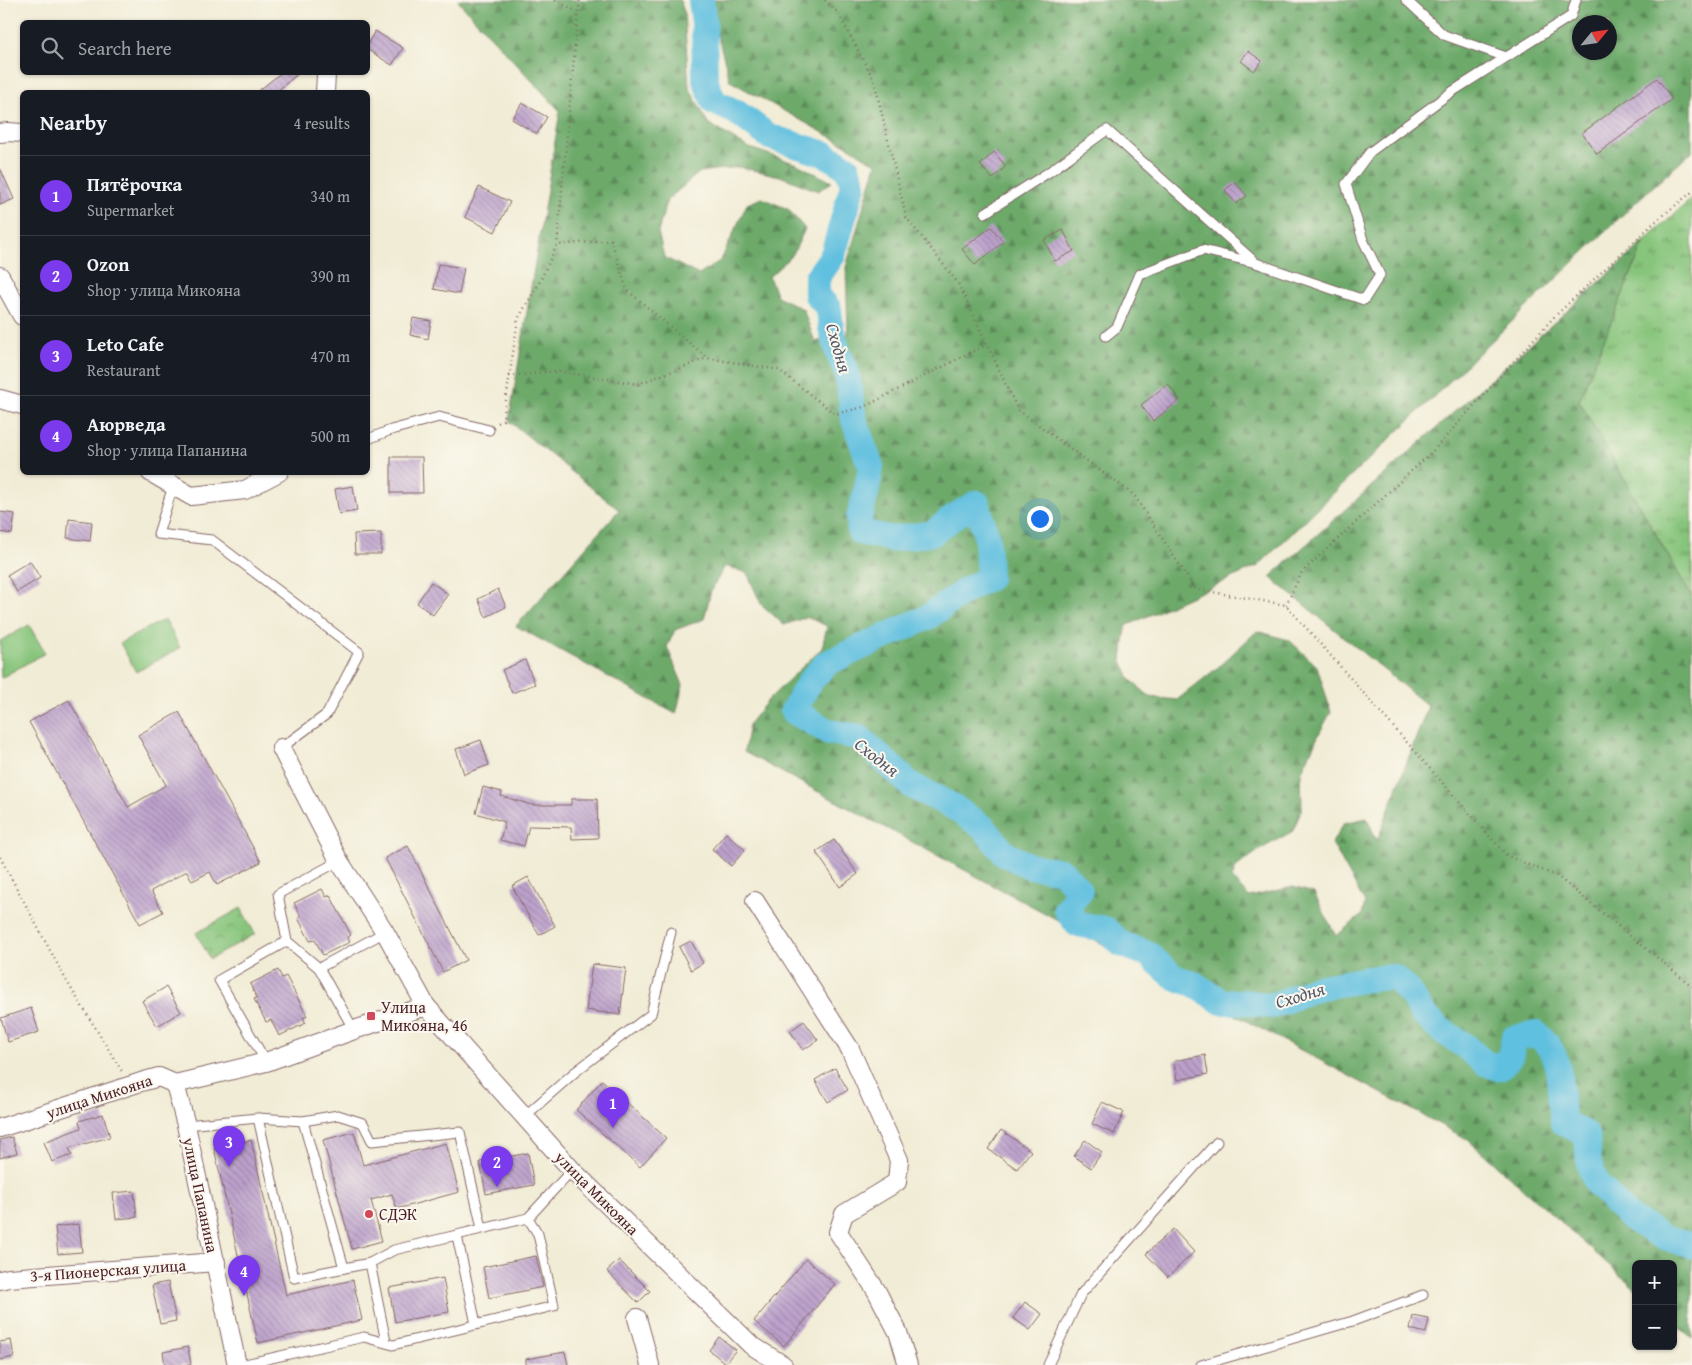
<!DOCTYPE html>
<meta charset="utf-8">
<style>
:root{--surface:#171b24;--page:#242831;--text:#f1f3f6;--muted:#9ea1a6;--line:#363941;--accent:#7c3aed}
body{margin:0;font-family:"Gentium Book Plus",serif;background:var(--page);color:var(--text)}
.controls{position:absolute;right:15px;bottom:15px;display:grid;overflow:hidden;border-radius:8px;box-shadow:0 1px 4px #0004}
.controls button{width:45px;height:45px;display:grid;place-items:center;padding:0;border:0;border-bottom:1px solid var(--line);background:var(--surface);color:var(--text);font:25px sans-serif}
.compass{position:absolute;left:1572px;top:15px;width:45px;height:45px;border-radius:50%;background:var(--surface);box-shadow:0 1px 4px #0004;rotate:61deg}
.you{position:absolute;left:1039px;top:518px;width:18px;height:18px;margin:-12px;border:4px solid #fff;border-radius:50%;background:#1a73e8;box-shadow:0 0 0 8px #1a73e833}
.badge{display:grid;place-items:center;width:32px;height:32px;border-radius:50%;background:var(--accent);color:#fff;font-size:16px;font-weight:700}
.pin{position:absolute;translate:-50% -41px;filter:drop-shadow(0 1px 2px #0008)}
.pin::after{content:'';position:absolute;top:26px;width:18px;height:15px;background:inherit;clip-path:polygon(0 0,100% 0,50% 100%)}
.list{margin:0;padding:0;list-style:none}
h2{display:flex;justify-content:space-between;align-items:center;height:65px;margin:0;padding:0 20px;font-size:21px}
h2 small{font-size:16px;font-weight:400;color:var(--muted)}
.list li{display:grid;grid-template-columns:32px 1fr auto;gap:15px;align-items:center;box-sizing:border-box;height:80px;padding:0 20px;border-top:1px solid var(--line)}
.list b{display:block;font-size:19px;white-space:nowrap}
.list p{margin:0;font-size:16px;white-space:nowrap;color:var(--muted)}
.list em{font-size:16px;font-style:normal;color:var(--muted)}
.icon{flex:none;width:28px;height:28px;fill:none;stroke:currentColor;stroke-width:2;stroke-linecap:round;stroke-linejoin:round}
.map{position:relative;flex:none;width:1692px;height:1365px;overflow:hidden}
.search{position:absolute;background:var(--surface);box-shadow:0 1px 4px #0004;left:20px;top:20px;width:350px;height:55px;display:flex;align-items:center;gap:12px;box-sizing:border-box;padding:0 18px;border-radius:8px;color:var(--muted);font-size:19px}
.panel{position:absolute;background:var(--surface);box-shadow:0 1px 4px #0004;left:20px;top:90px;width:350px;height:385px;border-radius:8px}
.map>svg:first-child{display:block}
</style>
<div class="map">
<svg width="1692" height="1365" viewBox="0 0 1692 1365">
<defs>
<pattern id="grass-tufts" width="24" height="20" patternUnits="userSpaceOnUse" patternTransform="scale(1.25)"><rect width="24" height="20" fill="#87c57b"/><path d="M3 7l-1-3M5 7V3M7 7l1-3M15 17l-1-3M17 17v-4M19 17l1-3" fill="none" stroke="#709f65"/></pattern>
<pattern id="forest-firs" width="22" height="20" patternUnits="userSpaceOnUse" patternTransform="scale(1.25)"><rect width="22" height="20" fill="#6daa6b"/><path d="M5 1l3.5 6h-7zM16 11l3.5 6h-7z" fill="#5c8a58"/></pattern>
<pattern id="park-crowns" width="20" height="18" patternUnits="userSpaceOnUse" patternTransform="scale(1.25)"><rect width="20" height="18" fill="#87c57b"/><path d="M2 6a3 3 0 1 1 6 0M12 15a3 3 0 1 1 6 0" fill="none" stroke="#709f65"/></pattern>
<pattern id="building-back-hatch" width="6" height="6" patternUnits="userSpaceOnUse" patternTransform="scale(1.25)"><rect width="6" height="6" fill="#bca1cc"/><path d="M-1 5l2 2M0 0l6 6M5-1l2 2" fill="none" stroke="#9b83a6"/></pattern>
</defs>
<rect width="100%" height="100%" fill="#fbf7ec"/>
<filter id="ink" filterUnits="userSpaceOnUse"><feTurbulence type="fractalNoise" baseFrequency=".02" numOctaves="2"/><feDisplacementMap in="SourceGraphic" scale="10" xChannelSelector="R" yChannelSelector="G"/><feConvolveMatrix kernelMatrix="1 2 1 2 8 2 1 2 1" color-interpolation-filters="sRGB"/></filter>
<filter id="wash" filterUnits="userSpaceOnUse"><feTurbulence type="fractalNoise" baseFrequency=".0096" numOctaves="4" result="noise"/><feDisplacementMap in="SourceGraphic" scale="20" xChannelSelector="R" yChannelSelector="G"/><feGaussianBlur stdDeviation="1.12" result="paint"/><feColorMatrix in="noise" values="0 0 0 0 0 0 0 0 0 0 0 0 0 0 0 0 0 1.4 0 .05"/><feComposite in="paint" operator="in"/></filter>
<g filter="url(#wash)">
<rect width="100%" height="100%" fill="#f1ecd5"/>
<polygon fill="url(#grass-tufts)" stroke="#687253" points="1692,198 1692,597 1579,401 1644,242"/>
<path fill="url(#forest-firs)" stroke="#5c644b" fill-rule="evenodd" d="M457 0H680L684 12 689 87 708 123 747 147 797 164 832 182 818 191 780 176 739 167 700 172 667 200 658 232 664 257 699 275 721 260 747 204 762 198 788 209 805 229 793 254 769 277 777 296 803 309 815 342 848 334 846 267 876 164 851 148 730 81 708 0H1692V152L1637 201 1258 566 1126 626 1122 661 1130 679 1150 697 1177 700 1217 668 1257 631 1289 640 1317 666 1331 712 1321 730 1301 773 1302 808 1293 831 1261 849 1236 867 1232 878 1249 897 1293 887 1314 893 1336 936 1362 915 1365 903 1332 843 1344 823 1367 818 1377 841 1428 706 1270 577 1644 242 1579 401 1692 597V1339L1673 1322V1264H1636V1289L1467 1139 744 752 749 724 769 699 822 648 827 626 807 617 784 625 761 604 747 573 725 566 711 591 704 619 675 630 667 647 683 685 676 714 516 626 619 510 509 421 560 111ZM1580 22H1610V52H1580Z"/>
<polygon fill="url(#park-crowns)" stroke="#687253" points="241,908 255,934 210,959 196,933"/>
<g fill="#87c57b" stroke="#687253">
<polygon points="165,619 180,648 136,672 120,643"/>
<polygon points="29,625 45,653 1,678 0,641"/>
</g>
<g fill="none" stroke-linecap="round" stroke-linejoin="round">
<path stroke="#60c0df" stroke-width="26" d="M701 0 704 22 705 80 714 102 736 112 770 137 825 154 847 168 853 185 833 255 817 278V295L829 309 831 328 838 353 847 372 854 420 871 467 866 493 859 518 860 532 892 539 933 533 955 516 977 503 987 538 989 578 966 590 928 617 827 663 810 681 793 711 829 732 859 737 912 786 952 806 984 828 1005 854 1030 866 1062 871 1080 891 1066 909 1077 924 1105 929 1121 944 1148 954 1174 977 1194 984 1222 1002H1245L1272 1006 1316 988 1368 979 1394 977 1411 994 1421 1012 1438 1028 1461 1043 1485 1063 1499 1068 1510 1057 1514 1038 1537 1034C1542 1039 1549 1045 1552 1052 1563 1073 1559 1099 1563 1122L1587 1135 1589 1164 1597 1184 1630 1218 1661 1236 1692 1246"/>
</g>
<g id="blocks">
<g fill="url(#building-back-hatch)">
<polygon points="375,31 403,48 392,65 368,50 368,43"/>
<polygon points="1248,51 1262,61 1254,71 1241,61"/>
<polygon points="282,72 300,72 276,92 257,92"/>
<polygon points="1657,78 1672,99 1597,154 1582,133"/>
<polygon points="522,103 547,117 537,134 512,119"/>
<polygon points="994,152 1006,166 993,179 980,165"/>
<polygon points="0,168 14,199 0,205"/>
<polygon points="1235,182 1247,196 1236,204 1225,190"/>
<polygon points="479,187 510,202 495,232 465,217"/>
<polygon points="991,227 1003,242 975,265 962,249"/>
<polygon points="1063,230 1074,251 1055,261 1044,240"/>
<polygon points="438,264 464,268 459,294 434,289"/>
<polygon points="413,318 431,321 428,339 410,335"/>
<polygon points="1168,384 1180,400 1153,421 1141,405"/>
<polygon points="391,457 422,457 423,493 391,493"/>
<polygon points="353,486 357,511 339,514 335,489"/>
<polygon points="0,512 15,514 12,534 0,532"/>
<polygon points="69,519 92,522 90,541 67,538"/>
<polygon points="381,533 381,554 355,554 354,534"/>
<polygon points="30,561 40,578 17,592 7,575"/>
<polygon points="431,582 448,594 433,615 417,603"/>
<polygon points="498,589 506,607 486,617 478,599"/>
<polygon points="525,660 535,684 512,693 502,670"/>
<polygon points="69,700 128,807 166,785 138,735 179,712 261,862 217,885 210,872 192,881 187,871 151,891 163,912 140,924 29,722"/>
<polygon points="481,740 489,765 464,774 456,749"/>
<polygon points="483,787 502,792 501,796 532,805 571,805 571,799 597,799 598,838 572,839 571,827 529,826 524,846 500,840 505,822 476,813"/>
<polygon points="726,833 745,850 731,866 712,849"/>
<polygon points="834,840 858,874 840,887 816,852"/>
<polygon points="408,846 466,960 443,972 385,858"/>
<polygon points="528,877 555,926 539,935 512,886"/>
<polygon points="322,889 326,897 330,895 351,935 347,937 350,942 323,955 315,940 310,941 298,918 301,917 294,903"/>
<polygon points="691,941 703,963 691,970 679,947"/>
<polygon points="592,964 626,968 620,1015 586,1010"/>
<polygon points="278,970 282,978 286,976 307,1016 303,1018 306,1023 279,1036 271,1020 266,1022 254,999 257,998 250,984"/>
<polygon points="166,987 181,1012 157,1026 142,1001"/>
<polygon points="31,1008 39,1032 8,1042 1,1018"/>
<polygon points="804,1021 818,1040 803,1050 790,1031"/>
<polygon points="1205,1055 1208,1074 1177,1080 1174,1061"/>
<polygon points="835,1068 848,1090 828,1102 815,1080"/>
<polygon points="602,1080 666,1138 640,1167 576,1110"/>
<polygon points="1102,1102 1124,1112 1114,1134 1092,1124"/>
<polygon points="103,1114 110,1137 69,1148 72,1155 52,1162 44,1142 81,1128 79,1121"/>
<polygon points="1001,1130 1031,1151 1017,1169 988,1149"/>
<polygon points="354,1132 363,1165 446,1143 459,1192 397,1209 392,1194 371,1200 382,1241 352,1249 323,1140"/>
<polygon points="12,1137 17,1153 0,1158 0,1140"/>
<polygon points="251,1140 286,1295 353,1280 362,1320 258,1343 214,1148"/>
<polygon points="1085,1140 1102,1152 1091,1168 1074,1156"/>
<polygon points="528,1153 534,1185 486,1194 480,1162"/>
<polygon points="134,1191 137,1217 116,1219 113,1193"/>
<polygon points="79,1224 82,1252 58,1254 55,1227"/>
<polygon points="1173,1229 1194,1252 1168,1277 1146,1254"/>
<polygon points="536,1256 543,1287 489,1298 483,1267"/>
<polygon points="806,1259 835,1284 784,1346 754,1321"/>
<polygon points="619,1260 650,1291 638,1303 607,1271"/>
<polygon points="443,1278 449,1312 395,1322 389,1288"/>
<polygon points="168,1282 176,1321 160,1324 152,1285"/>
<polygon points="1025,1302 1042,1314 1030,1330 1013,1318"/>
<polygon points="1413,1316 1429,1319 1426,1333 1410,1329"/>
<polygon points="719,1337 736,1350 725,1363 709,1350"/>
<polygon points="11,1340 14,1357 0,1360 0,1342"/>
<polygon points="188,1347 191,1365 165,1365 163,1352"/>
<polygon points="565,1352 568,1365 526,1365 526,1359"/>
</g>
</g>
</g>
<g filter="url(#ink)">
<use href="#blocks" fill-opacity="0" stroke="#846766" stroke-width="1"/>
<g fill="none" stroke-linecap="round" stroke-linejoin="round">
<defs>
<g id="lane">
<polyline points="1406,0 1444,35 1506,57"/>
<polyline points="985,213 1049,172 1107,130 1254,261"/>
<polyline points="1106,336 1117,327 1140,274 1203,250 1256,263 1364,300 1380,275 1363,240 1346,184 1370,152 1450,93 1571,16 1576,0"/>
<polyline points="368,439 391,430 439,417 489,430"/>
<polyline points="173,486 158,534 212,540 359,652 327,714 281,748"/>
<polyline points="339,861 278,894 287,941 319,968 385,932"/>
<polyline points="319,968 354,1030"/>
<polyline points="266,1062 219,980 287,941"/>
<polyline points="525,1116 575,1072 651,1014 671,932"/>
<polyline points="258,1118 294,1278 370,1263 394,1250 528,1218"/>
<polyline points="303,1121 344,1268"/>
<polyline points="186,1125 258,1118 303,1121 338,1115 363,1123 372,1141 460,1132 482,1228"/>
<polyline points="457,1236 476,1324"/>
<polyline points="370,1263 386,1342"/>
<polyline points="241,1365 364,1337 393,1345 554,1306 538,1234 528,1218 572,1170"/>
<polyline points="1048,1365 1081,1294 1217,1142"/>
<polyline points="1201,1365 1353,1321 1423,1295"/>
</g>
<g id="street">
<polyline points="325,92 326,75"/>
<polyline points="0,133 8,132 22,133"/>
<polyline points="0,276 22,316"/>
<polyline points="0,399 22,405"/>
<polyline points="150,472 191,496 245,490 279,472"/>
<polyline points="281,748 339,861 385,932 426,1006"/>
<polyline points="755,901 850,1049 899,1160 897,1182 844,1214 838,1232 876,1290 898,1332 908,1365"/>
<polyline points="175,1084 186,1125 237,1365"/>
<polyline points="0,1128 141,1082 159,1077 175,1084 266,1062 354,1030 426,1006 572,1170 751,1345 783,1365"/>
<polyline points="0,1280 9,1278 216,1262"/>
<polyline points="637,1318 650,1365"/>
</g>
</defs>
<use href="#lane" stroke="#846766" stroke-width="11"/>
<use href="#street" stroke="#846766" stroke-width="20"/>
<g stroke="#846766" stroke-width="2.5" stroke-dasharray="1 4" stroke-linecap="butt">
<polyline points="555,0 578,12 557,245"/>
<polyline points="825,0 838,13 874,80 906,217 958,283 1018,410 1134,495 1195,589 1286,605 1507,856 1557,876 1692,986"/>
<polyline points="578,12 580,0"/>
<polyline points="509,376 558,371 638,384 707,358"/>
<polyline points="498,423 503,420 518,319 538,285 557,245 611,240 627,290 707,358 779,370 835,414 864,407 987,344"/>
<polyline points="1286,605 1302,572 1432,452 1554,317 1655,222 1692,192"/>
<polyline points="0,857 66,980 123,1073"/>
</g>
<use href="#lane" stroke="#fff" stroke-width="9"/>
<use href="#street" stroke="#fff" stroke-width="18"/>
</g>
</g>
<g fill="#d1495b" stroke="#fbf7ec" stroke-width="2">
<rect x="366" y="1011" width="10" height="10" rx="2.5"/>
<circle cx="369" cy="1214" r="5"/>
</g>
<g text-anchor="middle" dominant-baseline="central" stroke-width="4" stroke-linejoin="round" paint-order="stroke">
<g font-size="16" fill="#4a1f2b" stroke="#fbf7ec" text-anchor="start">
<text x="381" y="1007">Улица<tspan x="381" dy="18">Микояна, 46</tspan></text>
<text x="379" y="1214">СДЭК</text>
</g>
<g font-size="16" fill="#4a1f2b" stroke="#fbf7ec">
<text transform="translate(99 1096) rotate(-18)">улица Микояна</text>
<text transform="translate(597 1193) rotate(45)">улица Микояна</text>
<text transform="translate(201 1195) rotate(78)">улица Папанина</text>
<text transform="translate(108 1270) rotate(-4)">3-я Пионерская улица</text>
</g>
<g font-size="18" font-style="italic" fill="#52576a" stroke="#fbf7ec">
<text transform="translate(839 348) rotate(74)">Сходня</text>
<text transform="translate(877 757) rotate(38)">Сходня</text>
<text transform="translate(1300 995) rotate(-17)">Сходня</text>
</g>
</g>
</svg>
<div class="controls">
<button>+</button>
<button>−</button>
</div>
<svg class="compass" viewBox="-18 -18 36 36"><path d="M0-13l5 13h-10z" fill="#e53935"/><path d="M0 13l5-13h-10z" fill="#9ea1a6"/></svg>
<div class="you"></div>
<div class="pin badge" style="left:613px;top:1128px">1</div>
<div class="pin badge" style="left:497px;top:1187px">2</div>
<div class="pin badge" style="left:229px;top:1167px">3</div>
<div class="pin badge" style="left:244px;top:1296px">4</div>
<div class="search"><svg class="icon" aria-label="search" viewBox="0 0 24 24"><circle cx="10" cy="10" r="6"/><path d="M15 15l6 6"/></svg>Search here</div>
<section class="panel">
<h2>Nearby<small>4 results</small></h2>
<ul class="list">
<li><span class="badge">1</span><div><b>Пятёрочка</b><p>Supermarket</p></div><em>340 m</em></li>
<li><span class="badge">2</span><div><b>Ozon</b><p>Shop · улица Микояна</p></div><em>390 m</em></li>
<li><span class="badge">3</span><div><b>Leto Cafe</b><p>Restaurant</p></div><em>470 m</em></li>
<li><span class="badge">4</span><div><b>Аюрведа</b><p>Shop · улица Папанина</p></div><em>500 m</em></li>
</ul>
</section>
</div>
